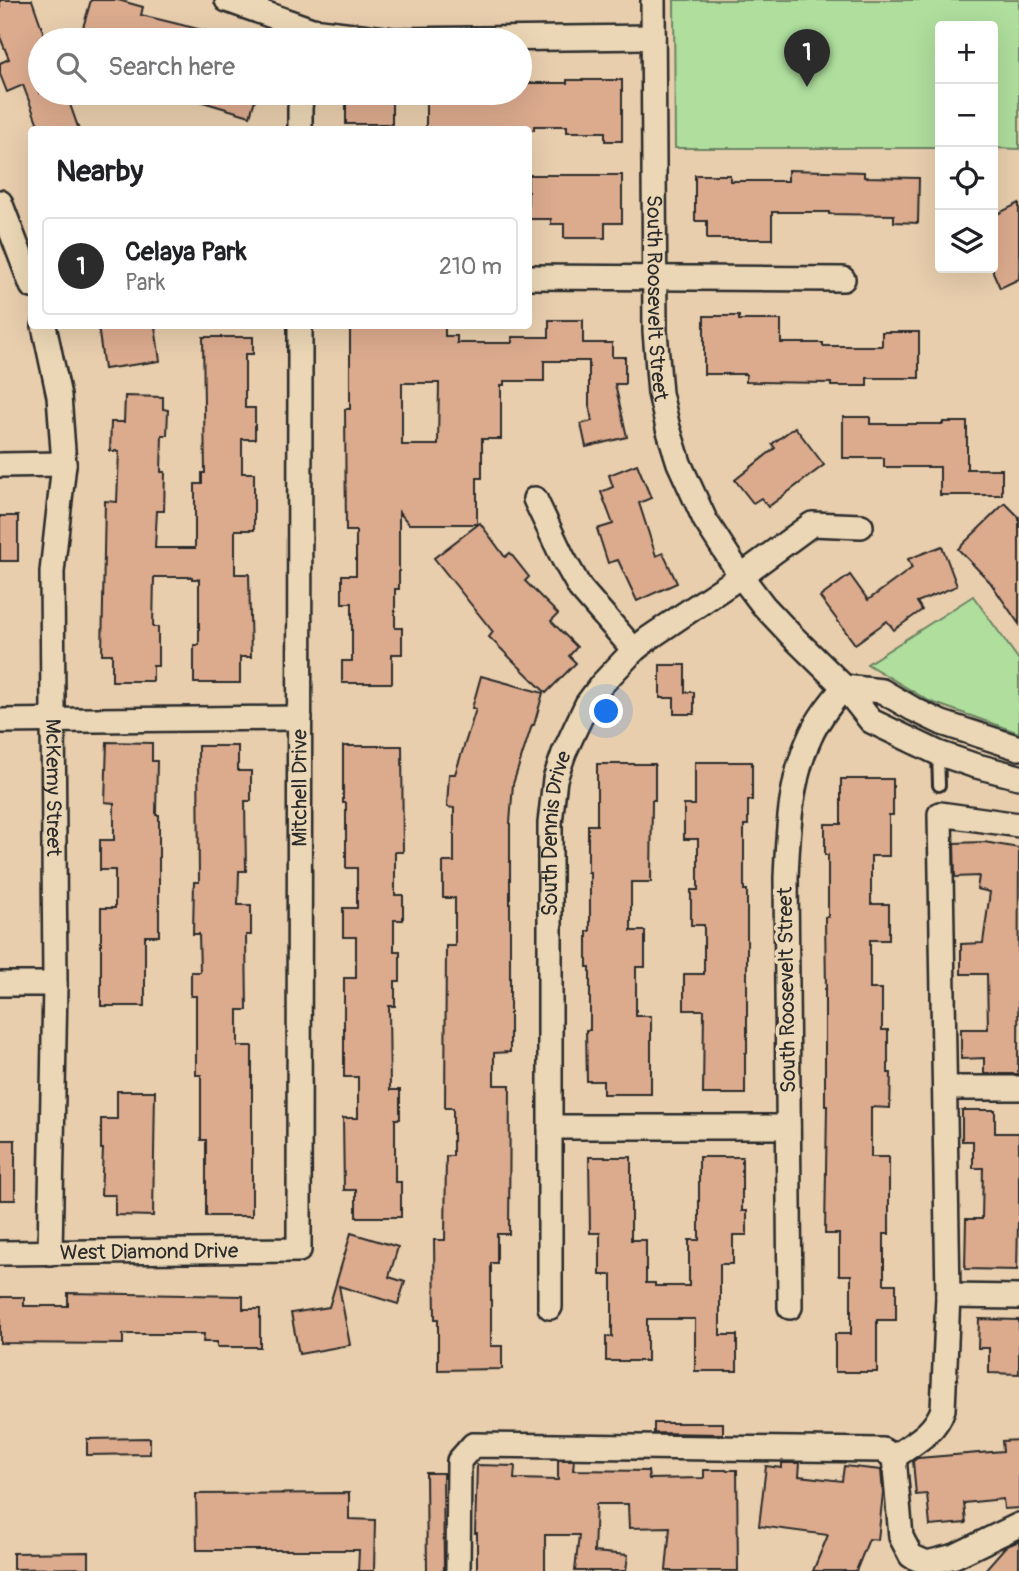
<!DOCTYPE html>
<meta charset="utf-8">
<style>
:root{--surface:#fff;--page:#f2f2f2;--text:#202124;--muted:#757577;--line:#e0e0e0;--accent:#2b2b2b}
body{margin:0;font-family:Pangolin,sans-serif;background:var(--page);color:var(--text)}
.controls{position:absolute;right:21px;top:21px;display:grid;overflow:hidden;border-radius:7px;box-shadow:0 7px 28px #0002}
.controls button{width:63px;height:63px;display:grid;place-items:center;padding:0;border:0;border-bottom:2px solid var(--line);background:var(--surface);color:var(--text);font:35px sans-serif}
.you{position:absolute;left:607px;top:712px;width:24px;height:24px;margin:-18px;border:5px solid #fff;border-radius:50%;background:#1a73e8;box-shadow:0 0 0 10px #1a73e833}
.badge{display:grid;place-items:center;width:46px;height:46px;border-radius:50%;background:var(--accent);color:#fff;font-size:23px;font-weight:700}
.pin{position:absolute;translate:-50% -58px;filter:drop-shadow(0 2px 4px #0008)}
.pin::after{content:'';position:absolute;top:37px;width:24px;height:21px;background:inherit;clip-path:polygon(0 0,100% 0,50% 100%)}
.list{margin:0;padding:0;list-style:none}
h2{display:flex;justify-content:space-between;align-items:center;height:91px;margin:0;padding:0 28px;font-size:30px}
h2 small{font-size:23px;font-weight:400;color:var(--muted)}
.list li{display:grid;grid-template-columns:46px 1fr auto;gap:21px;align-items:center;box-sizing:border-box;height:98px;margin:0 14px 14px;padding:0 14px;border:2px solid var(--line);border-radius:7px}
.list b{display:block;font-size:26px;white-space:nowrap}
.list p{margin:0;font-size:23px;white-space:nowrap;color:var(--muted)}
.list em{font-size:23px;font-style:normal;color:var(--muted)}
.icon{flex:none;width:38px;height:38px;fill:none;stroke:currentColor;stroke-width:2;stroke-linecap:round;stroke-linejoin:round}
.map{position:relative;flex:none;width:1019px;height:1571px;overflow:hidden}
.search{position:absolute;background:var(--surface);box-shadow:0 7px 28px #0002;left:28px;top:28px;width:504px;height:77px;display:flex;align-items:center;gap:18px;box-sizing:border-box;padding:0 24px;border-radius:38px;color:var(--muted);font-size:26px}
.panel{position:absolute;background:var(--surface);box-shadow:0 7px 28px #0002;left:28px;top:126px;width:504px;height:203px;border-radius:7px}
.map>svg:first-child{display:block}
</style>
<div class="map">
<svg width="1019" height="1571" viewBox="0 0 1019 1571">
<rect width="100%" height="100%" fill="#e8cead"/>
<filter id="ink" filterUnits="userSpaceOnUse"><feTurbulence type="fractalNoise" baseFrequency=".0143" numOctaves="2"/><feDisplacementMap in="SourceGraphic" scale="14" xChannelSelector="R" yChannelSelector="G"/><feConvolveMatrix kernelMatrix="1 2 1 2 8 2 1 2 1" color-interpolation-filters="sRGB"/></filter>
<g filter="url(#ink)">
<g fill="#afde9d" stroke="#6d8464" stroke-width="2">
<polygon points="674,0 1019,0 1019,149 993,148 993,26 940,26 940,148 675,148"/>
<polygon points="973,596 1019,660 1019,733 929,701 867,664"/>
</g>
<g fill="#dcab8e" stroke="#2b2b2b" stroke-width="2" fill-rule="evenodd">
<polygon points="0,0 32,0 46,40 40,40 40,93 66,93 79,130 40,130 23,85 7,92 0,74 0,63 9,59 0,37"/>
<polygon points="91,0 118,0 143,7 141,15 219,34 218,40 89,40 80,38"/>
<polygon points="567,80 622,80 622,141 605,141 605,132 567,132 567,126 534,126 534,130 426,130 426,93 520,93 520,83 567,83"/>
<polygon points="187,93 257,93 250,116 186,97"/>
<rect x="346" y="93" width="46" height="31"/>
<polygon points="788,170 864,172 864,177 919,178 918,223 894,222 894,215 829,214 829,212 772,212 772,239 707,239 707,221 695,221 695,175 730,175 730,181 788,181"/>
<polygon points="528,175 622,175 622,223 605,223 605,238 564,238 564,224 551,224 551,219 528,219"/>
<polygon points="1019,203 1019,279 1000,288 993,272 993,216"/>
<polygon points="704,316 739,316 739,320 781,320 781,343 823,343 823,346 882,346 882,332 919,332 919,378 867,378 867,386 831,386 831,383 746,382 746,374 704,374"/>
<path d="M549 320H583V343H612V357H625V384H615L627 437 586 447 581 424 592 421 589 405V361H544V381H504V385H501V439H482V478H477V524H409L399 512V589H395V628H402V654H392V683H342V661H352V603H342V575H356V531H346L345 409H350V326H445V336H457V343H512V337H549ZM402 383H439L438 445H402Z"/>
<polygon points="98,326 155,326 160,361 104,369"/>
<polygon points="203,337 253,337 253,354 245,354 245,408 255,408 255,439 242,439 242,473 254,473 254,530 235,530 235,574 249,574 251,657 240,657 240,683 194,683 194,645 199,645 199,579 192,579 192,577 154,577 153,627 158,627 158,666 153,666 153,681 112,681 112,654 102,654 105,501 117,502 119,451 110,451 111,422 124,422 125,396 163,397 163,409 168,410 167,435 162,435 161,472 165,472 164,511 157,511 155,548 195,548 195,484 202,484 202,473 205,473"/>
<polygon points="843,417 870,417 870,424 943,424 943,422 967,422 967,469 1002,469 1002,495 940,495 940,467 884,467 884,458 843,458"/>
<polygon points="795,427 824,465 768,507 761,498 753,503 735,480 775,448 772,444"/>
<polygon points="637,464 651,498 639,503 656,556 663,553 677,583 637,601 618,560 608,563 597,529 613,524 601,492 613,487 609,475"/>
<polygon points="1005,503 1019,517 1019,624 990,582 958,549"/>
<rect x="0" y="516" width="18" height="45"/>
<polygon points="480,523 505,557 510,553 529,577 525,581 558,614 551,621 577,647 569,656 576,663 546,693 489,637 493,632 434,558"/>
<polygon points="942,546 957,586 917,602 922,610 894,630 887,621 855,644 820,597 850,575 868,600 912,568 908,559"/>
<polygon points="660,665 685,665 685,692 694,692 694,714 674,714 674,698 660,698"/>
<polygon points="481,676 543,693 534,725 532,725 513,784 510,823 510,1052 494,1053 494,1085 510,1085 509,1234 497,1234 497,1263 491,1263 491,1346 502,1346 502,1369 438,1370 438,1319 435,1319 434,1240 445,1240 446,1156 453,1156 453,1108 445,1108 446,946 455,946 455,898 443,898 443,862 454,862 454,808 447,807 449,774 455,774 476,709 472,708"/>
<polygon points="107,742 152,743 152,761 157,761 156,815 159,815 159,936 145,936 145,1006 101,1006 101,908 115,908 115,870 100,870 100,840 114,840 114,803 105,802"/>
<polygon points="198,746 238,746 238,771 251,771 251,801 245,801 246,871 239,871 238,905 251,905 251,935 246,935 247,1010 238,1010 238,1046 252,1046 252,1216 206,1216 206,1140 201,1140 201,1075 196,1075 196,996 191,996 191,972 200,972 199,934 193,934 194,882 199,882"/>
<polygon points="343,746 402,746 403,852 395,852 395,895 403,895 403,920 394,920 394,951 400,951 400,981 395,981 395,1006 389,1006 390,1090 400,1090 400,1119 395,1119 395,1182 401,1182 401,1217 356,1217 356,1190 344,1190 343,1118 358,1118 358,1077 344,1077 344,978 356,978 356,937 343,937 343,908 357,908 357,868 346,868 346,803 343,803"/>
<polygon points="695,762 752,762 752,800 748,800 748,825 744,825 744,890 747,890 747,1053 745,1053 745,1094 703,1094 704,1010 684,1010 684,974 704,974 704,925 691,925 691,890 698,890 698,839 684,839 684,805 695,805"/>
<polygon points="597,764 655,764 655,800 652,800 651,882 631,882 631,931 645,931 645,967 636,967 636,1016 651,1016 651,1094 603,1094 603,1081 587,1081 586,1030 590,1030 590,967 587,967 587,931 590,931 590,872 588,872 588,825 597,825"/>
<polygon points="841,779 893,779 893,815 889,815 889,856 871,856 871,904 889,904 889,940 870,940 870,989 882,989 882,1030 888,1030 888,1073 891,1073 890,1108 871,1107 871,1157 889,1157 889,1234 884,1234 884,1284 896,1284 896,1320 877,1320 877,1372 835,1372 835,1334 851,1334 851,1275 839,1275 839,1234 825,1234 827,1106 825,1106 825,989 826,989 825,917 828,917 828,855 825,855 825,824 841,824"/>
<polygon points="984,842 1019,848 1018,1074 984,1074 984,1058 961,1059 961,1029 988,1029 987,974 961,974 961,944 983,943 990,892 977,889 979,876 955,877 954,843"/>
<polygon points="117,1091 155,1091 153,1216 115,1215 115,1195 101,1195 103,1149 101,1149 101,1119 117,1119"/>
<polygon points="962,1110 995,1110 995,1133 1019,1133 1019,1223 1018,1223 1017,1270 965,1269 966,1219 982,1219 983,1168 973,1168 973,1141 962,1141"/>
<rect x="0" y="1140" width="15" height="60"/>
<polygon points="589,1157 631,1157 631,1240 646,1240 646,1283 655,1283 655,1286 689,1286 689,1240 699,1240 699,1157 742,1157 742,1211 747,1211 747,1235 733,1235 733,1264 720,1264 720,1335 737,1335 737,1371 695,1371 695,1319 647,1319 647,1361 606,1361 606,1337 612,1337 612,1275 600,1275 600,1233 590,1233"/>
<polygon points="351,1233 398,1247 389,1277 405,1282 398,1304 339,1286 350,1345 299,1354 291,1313 329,1307"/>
<polygon points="68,1293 243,1296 243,1309 260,1309 260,1347 217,1347 217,1342 203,1342 204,1334 123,1334 123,1344 0,1343 0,1297 24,1297 24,1306 68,1306"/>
<polygon points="979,1319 1019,1320 1019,1374 989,1373 989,1348 978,1348"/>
<polygon points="654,1423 723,1423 723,1434 654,1433"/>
<polygon points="150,1438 150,1454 87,1455 87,1439"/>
<polygon points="1019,1440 1019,1508 1004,1509 1003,1499 964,1503 966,1523 930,1526 927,1494 916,1495 913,1461 918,1458 1003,1451 1002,1441"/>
<polygon points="558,1460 574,1460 573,1470 648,1471 649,1479 704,1478 704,1470 737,1470 738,1571 666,1571 670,1527 629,1528 628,1504 596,1504 594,1552 628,1555 626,1571 575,1571 579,1535 545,1535 545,1571 477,1571 477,1533 475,1533 477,1465 515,1466 514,1479 558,1480"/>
<polygon points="782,1463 800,1463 799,1476 842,1481 844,1466 881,1470 883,1493 878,1540 869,1539 856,1571 813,1571 828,1535 759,1526 766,1466 782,1468"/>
<polygon points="426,1473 443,1473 444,1571 427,1571"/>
<polygon points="349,1493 349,1519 375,1520 374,1571 358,1571 359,1550 197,1550 196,1494"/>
<polygon points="1019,1541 1019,1571 984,1571 1005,1547"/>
<polygon points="89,1552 89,1568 13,1569 13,1553"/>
</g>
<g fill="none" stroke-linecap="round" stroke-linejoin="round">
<defs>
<polyline id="service" points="938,753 939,785"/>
<g id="minor">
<polyline points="227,0 312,30 393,40 653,37"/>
<path id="s1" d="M653 0 655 331 660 393 668 428 679 463 705 520 741 576 763 605 793 637 844 687 871 721 938 753 973 765 1019 777"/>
<polyline points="300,130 300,108 302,93"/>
<polyline points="0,202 32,286"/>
<polyline points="528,277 843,279"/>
<path id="s2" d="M44 326 59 396 64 464 52 572 55 984 50 1253"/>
<polyline points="0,465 64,464"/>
<polyline points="535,499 563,558 580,588 634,650"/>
<polyline points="844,687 882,691 913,709 942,723 1019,748"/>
<polyline points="0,721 300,718"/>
<polyline points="0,984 55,984"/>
<polyline points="945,1088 1019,1088"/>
<polyline points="550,1127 788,1127"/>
<path id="s3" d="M0 1253 299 1250 300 326"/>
<polyline points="948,1296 1019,1297"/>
<path id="s4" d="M550 1307V823L555 779 564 753 575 729 587 704 601 685 634 650 649 638 741 576 812 524 861 526"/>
<path d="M790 1307 786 878C788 830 790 779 811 735 819 717 832 702 844 687"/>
<path d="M894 1457C914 1443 935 1433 943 1409L948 1296 940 814 1019 825"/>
<polyline points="458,1571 459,1461 473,1445 883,1450 894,1457 901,1537 911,1556 927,1563 955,1556 1019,1525"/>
</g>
</defs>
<use href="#service" stroke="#2b2b2b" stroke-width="16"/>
<use href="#minor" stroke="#2b2b2b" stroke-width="28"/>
<use href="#service" stroke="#ebd7b5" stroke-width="10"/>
<use href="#minor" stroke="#ebd7b5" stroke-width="23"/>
</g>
</g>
<g text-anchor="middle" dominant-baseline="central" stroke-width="7" stroke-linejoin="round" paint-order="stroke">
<g font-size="21" fill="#2b2b2b" stroke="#ebd7b5">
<text stroke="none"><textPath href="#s1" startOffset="298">South Roosevelt Street</textPath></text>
<text stroke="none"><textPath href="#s2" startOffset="464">McKemy Street</textPath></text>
<text stroke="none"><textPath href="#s3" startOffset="761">Mitchell Drive</textPath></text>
<text stroke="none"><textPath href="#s4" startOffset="474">South Dennis Drive</textPath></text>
<text transform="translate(787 990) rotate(-91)">South Roosevelt Street</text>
<text stroke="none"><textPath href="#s3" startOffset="149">West Diamond Drive</textPath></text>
</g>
</g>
</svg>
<div class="controls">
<button>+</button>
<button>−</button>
<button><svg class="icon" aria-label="locate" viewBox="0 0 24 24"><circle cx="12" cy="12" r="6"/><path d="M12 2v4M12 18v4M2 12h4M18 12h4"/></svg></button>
<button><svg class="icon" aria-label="layers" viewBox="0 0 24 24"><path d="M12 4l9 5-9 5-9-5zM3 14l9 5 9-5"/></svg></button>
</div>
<div class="you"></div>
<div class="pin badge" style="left:807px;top:87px">1</div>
<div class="search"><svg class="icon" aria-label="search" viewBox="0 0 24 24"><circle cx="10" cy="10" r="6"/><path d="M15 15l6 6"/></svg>Search here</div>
<section class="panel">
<h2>Nearby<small></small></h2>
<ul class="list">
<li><span class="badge">1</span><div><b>Celaya Park</b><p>Park</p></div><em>210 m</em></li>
</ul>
</section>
</div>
